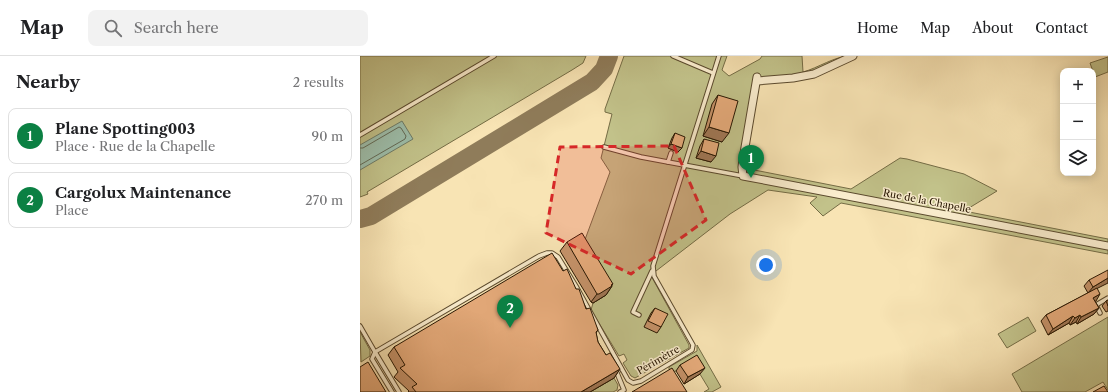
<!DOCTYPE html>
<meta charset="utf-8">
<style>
:root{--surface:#fff;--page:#f2f2f2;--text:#202124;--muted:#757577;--line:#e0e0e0;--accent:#0b8043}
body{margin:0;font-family:"Libre Caslon Text",serif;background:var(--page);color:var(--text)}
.controls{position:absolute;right:12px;top:12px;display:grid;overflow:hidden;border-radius:8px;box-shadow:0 2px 10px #0003}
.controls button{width:36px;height:36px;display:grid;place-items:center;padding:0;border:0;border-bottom:1px solid var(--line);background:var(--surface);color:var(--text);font:20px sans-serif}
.you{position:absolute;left:406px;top:209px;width:14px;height:14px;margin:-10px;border:3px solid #fff;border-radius:50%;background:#1a73e8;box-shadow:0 0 0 6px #1a73e833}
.badge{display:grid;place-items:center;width:26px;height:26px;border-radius:50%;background:var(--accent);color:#fff;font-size:13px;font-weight:700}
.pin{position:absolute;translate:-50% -33px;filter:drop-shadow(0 1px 2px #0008)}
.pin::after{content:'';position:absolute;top:21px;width:14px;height:12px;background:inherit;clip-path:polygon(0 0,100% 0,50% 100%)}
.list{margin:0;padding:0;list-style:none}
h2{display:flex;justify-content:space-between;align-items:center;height:52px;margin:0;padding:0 16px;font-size:17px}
h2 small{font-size:13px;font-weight:400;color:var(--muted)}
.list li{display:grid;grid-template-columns:26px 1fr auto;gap:12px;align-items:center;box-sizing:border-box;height:56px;margin:0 8px 8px;padding:0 8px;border:1px solid var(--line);border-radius:8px}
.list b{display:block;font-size:15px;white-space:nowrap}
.list p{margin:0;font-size:13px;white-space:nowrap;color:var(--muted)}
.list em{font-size:13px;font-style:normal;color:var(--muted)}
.icon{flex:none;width:22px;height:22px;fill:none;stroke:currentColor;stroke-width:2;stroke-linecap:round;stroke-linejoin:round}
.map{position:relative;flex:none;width:748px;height:336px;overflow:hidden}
header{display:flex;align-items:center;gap:24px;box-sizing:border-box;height:56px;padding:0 20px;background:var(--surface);border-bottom:1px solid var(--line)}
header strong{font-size:19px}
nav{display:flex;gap:22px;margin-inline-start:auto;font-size:14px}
.search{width:280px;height:36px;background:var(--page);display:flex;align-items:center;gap:10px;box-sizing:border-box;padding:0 14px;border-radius:8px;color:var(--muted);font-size:15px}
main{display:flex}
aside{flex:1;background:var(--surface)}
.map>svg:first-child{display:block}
</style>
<header>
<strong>Map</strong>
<div class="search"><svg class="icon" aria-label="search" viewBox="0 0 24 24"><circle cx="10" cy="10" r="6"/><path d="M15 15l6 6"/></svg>Search here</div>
<nav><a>Home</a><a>Map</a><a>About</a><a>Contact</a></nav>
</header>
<main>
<aside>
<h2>Nearby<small>2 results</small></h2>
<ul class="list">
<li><span class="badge">1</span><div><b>Plane Spotting003</b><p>Place · Rue de la Chapelle</p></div><em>90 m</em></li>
<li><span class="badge">2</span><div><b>Cargolux Maintenance</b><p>Place</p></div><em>270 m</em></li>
</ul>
</aside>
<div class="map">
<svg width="748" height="336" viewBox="0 0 748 336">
<rect width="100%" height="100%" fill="#f8e4b4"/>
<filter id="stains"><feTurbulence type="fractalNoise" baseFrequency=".005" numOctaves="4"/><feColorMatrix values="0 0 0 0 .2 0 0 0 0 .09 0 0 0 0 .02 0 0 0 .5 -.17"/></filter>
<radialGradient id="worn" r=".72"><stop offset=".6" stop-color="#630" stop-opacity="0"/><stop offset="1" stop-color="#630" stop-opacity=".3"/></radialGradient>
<g fill="#c2c28a" stroke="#746c45">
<polygon points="0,0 226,0 223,7 212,14 7,136 8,138 0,141"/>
<path d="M264 0H367L362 14 369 20 400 3 402 0H442L443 16C458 12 475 0 490 0L454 16 397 25 379 111 491 133 540 102 547 103 604 118 637 135 604 155 748 183V198L481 147 463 160 450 147 457 141 408 134 370 158 296 215 289 216 329 289V292L275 322 271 320 263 307 267 304 264 298 259 300 231 254 233 247 246 239 223 189 250 116 241 102 252 58 245 56V53Z"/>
<polygon points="748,1 748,16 735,21 730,7"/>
<polygon points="668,261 676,275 647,292 638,278"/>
<polygon points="748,261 748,334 743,326 725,336 662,336 652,318"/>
<polygon points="0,276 10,294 10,300 1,306"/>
<polygon points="337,289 361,331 352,336 344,336 349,333 332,305 316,315 311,316 309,313 309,311 337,295"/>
<polygon points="254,322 258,329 257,334 253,336 230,336"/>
</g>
<polygon fill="#9dbfac" stroke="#6d7b67" points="42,65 53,83 0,114 0,89"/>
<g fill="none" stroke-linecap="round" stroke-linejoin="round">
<polyline stroke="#626a56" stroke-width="1" points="0,92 3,92 39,71 41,72 46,80 45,83 0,109"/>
<polyline stroke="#8f7c5a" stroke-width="18" points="0,163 11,160 232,26 244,13 249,0"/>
<defs>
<g id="service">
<polyline points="313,0 353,17"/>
<polyline points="0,79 134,0"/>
<polyline points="244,91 281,101 383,120"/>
<polyline points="308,106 311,97"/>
<polyline points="740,257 736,249 748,242"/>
<polyline points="279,259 273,256 292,215"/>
<polyline points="0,270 15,296 179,200 187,197 192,197 198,201 217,232 268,324 273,327 281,325 332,294 333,289 294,220 293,210 359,0"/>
<polyline points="15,296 39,336"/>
<polyline points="15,296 12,303 32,336"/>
<polyline points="259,313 257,317 264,334 260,336"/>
</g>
<g id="minor">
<polyline points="397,21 383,103 382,111 383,120 748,190"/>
<polyline points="397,25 433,22 454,18 493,0"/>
</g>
</defs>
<use href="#service" stroke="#5a492d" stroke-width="5.5"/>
<use href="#minor" stroke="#5a492d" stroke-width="9"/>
<use href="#service" stroke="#faedce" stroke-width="3.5"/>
<use href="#minor" stroke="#faedce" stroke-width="7"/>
</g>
<g fill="#c6936a" stroke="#261500">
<polygon points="358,39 362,86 343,80 352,48"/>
<polygon points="315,77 318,96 308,92 312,82"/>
<polygon points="344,83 351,106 336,102 340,90"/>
<polygon points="207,186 253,228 252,229 252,230 246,239 233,247 231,246 200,195"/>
<polygon points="203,215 216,233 238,274 236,277 238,286 246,299 260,313 254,322 230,336 48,336 49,335 34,321 38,316 28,299 34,291"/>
<polygon points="729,224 737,232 735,245 739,252 734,258 717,268 716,266 710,269 709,267 688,279 681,265 686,259 728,237 724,230"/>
<polygon points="748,244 748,255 746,256 742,250 746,245"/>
<polygon points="295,252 301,271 297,277 284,271 291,257"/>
<polygon points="320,309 340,318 324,328 316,315"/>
</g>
<g fill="#a17856" stroke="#261500">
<polygon points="349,71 369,77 362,86 343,80"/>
<polygon points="311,88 322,92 318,96 308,92"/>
<polygon points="341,95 356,100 351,106 336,102"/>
<polygon points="748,222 748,227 728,237 733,231"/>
<polygon points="253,228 250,231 252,230 246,239 233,247 231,246 237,238"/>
<polygon points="740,238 736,245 729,249 733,242"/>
<polygon points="739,252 734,258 717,268 721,261"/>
<polygon points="720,259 716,266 710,269 715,262"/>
<polygon points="713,260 709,267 688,279 693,273"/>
<polygon points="345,312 340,318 324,328 328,321"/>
<polygon points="260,313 254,322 230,336 221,336"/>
</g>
<g fill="#e6ab7b" stroke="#261500">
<polygon points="358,39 378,45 369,77 349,71"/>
<polygon points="315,77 325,81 322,92 311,88"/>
<polygon points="344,83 359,87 356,100 341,95"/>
<polygon points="222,177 253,228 251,229 252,230 239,238 237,238 207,186"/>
<polygon points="192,197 203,215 207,213 216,233 219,233 226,253 230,252 238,274 236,276 238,286 246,299 250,297 260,313 221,336 56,336 52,331 57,328 40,312 45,309 34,291"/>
<polygon points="748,214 748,222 733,231 729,224"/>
<polygon points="737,232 740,238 733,242 739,252 721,261 720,259 715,262 713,260 693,273 686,259"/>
<polygon points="748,244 748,250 746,245"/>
<polygon points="295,252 308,258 301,271 288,265"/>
<polygon points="337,299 345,312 328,321 320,309"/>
<polygon points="8,306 26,336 0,336 0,311"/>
<polygon points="312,312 327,336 272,336"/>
<polygon points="744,330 748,336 733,336"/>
</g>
<path fill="#d62828" fill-opacity="0.2" stroke="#d62828" stroke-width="3" stroke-dasharray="8 5" stroke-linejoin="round" d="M314 90 346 164 271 218 186 177 200 91Z"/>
<g text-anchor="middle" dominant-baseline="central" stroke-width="3" stroke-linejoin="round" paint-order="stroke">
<g font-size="10" fill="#261500" stroke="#faedce">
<text transform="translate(567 145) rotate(11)">Rue de la Chapelle</text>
<text transform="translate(298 304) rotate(-30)">Périmètre</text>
</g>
</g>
<rect width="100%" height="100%" filter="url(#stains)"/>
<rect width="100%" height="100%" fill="url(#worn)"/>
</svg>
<div class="controls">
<button>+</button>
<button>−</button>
<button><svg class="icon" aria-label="layers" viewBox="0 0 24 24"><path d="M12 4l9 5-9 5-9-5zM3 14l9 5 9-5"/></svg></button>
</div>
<div class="you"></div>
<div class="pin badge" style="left:391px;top:122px">1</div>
<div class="pin badge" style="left:150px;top:272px">2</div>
</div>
</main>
